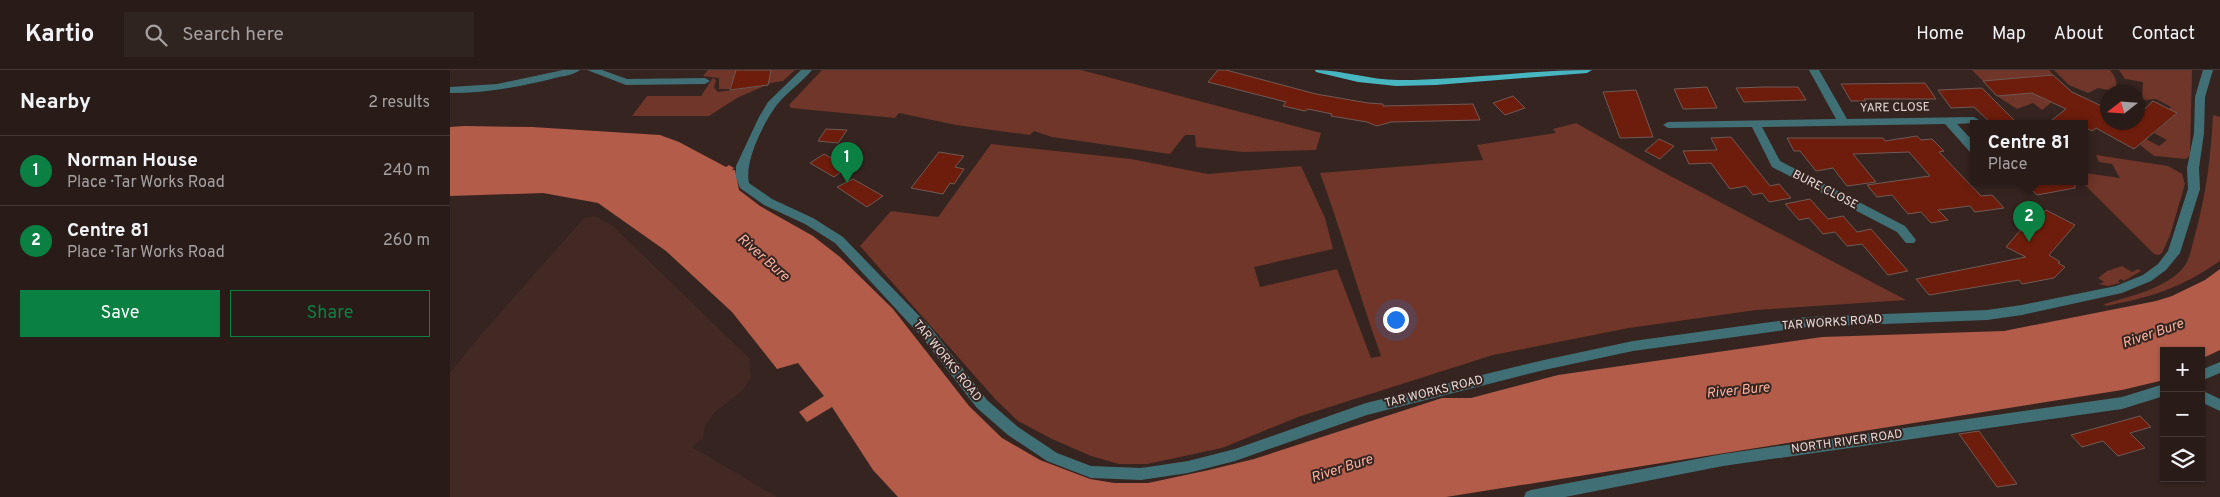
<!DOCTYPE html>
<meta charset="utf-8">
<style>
:root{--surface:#281b18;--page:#302421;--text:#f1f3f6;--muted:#a5a1a2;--line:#443937;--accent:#0b8043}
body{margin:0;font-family:Overpass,sans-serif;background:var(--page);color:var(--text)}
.controls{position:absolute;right:15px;bottom:15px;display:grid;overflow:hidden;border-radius:0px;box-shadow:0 1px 4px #0004}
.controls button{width:45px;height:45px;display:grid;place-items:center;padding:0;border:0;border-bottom:1px solid var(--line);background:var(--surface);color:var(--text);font:25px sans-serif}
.compass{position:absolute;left:1650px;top:15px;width:45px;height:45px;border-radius:50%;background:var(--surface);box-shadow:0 1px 4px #0004;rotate:253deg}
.you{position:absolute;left:945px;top:249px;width:18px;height:18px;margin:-12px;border:4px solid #fff;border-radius:50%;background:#1a73e8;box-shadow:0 0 0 8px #1a73e833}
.badge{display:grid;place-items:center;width:32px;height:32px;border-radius:50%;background:var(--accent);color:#fff;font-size:16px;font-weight:700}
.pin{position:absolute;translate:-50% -41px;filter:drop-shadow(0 1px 2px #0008)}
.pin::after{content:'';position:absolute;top:26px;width:18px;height:15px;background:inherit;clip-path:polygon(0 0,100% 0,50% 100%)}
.popup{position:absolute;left:1520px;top:50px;width:118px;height:65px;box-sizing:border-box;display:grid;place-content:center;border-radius:0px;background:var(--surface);filter:drop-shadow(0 1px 4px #0005);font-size:16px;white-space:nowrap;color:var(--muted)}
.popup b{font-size:19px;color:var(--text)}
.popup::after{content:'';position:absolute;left:50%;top:100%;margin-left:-10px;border:10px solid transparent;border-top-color:var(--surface)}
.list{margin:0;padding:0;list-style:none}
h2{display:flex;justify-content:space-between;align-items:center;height:65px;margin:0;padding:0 20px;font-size:21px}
h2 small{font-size:16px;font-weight:400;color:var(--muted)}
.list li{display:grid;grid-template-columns:32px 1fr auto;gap:15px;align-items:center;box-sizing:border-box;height:70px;padding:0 20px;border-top:1px solid var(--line)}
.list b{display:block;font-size:19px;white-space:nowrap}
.list p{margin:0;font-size:16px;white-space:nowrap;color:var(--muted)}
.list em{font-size:16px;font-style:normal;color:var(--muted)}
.actions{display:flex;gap:10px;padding:15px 20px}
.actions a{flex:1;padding:11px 0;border:1px solid var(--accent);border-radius:0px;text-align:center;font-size:18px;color:var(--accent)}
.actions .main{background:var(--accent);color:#fff}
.icon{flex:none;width:28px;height:28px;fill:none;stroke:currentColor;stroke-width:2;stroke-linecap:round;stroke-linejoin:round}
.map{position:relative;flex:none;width:1770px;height:427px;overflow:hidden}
header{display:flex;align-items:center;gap:30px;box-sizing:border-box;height:70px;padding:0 25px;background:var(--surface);border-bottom:1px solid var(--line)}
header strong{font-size:24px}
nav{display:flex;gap:28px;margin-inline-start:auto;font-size:18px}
.search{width:350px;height:45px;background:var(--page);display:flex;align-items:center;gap:12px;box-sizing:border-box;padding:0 18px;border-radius:0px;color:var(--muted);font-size:19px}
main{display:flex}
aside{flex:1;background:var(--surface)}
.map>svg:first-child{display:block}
</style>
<header>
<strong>Kartio</strong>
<div class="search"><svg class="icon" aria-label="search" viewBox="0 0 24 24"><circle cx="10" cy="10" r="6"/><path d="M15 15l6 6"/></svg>Search here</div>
<nav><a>Home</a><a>Map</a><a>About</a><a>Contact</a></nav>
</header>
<main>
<aside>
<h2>Nearby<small>2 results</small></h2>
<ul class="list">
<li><span class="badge">1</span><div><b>Norman House</b><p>Place · Tar Works Road</p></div><em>240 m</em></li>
<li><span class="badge">2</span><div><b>Centre 81</b><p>Place · Tar Works Road</p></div><em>260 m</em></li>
</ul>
<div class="actions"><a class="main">Save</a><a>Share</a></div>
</aside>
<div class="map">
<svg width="1770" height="427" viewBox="0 0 1770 427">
<rect width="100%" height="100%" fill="#362420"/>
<polygon fill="#422923" points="145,146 162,155 299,288 301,307 293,320 265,342 255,355 253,368 242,377 327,427 0,427 0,303 28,268 134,148"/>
<g fill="#6f3629">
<polygon points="258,0 286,0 280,19 269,19 269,8 253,6"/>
<polygon points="321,0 345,0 333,11 321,13 287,28 259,46 182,46 197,26 251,26 263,8 266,10 264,18 268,22 317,15"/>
<polygon points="372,0 631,0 871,63 866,80 793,82 746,77 745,65 735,65 720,84 602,67 584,61 580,65 506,55 449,43 445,48 341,38 339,35"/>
<polygon points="1522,0 1599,0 1603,5 1533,11"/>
<path d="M1604 0H1660C1665 7 1669 13 1664 21L1648 18 1638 23 1619 15Z"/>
<polygon points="1669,0 1742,0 1740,85 1736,89 1704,86 1690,75 1696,69 1709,76 1717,70 1704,63 1727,43 1719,39 1721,37 1706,29 1692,30 1693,12 1675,9"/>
<polygon points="1594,22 1602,32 1592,40 1583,33 1567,39 1547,26"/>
<path d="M1763 45 1770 47V191C1731 218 1702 227 1656 236L1654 234C1678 227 1717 218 1733 198 1740 190 1742 175 1745 165 1756 125 1761 87 1763 45Z"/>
<path d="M1126 53 1211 101 1456 230 1306 240 1179 258 1043 285 848 347 772 378 697 394H669L641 386 602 369 568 351 546 330 410 176 441 141 488 147 541 74 681 89 758 104 851 96 875 148 883 179 804 197 810 217 887 199 921 288 931 286C909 225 892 163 870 103L1033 90 1027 75 1106 63 1103 59Z"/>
<polygon points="1646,85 1718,96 1732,104 1735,114 1720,165 1712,183 1708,185 1704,184 1631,111 1634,111 1634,101 1635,103 1670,108 1662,94 1649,92"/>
<polygon points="1672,196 1682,202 1688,199 1691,201 1674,211 1671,209 1668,211 1670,213 1658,216 1649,214 1654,212 1648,208 1657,201"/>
</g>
<polygon fill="#b35c49" points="14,56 82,57 210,65 229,72 276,97 279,95 284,98 282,100 285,100 289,120 310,136 363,166 390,187 443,239 519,336 552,368 590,390 640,409 664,413 698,413 759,400 804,389 992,328 1021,328 1108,305 1372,267 1554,261 1706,231 1722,226 1755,210 1770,199 1770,280 1751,289 1751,281 1714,281 1714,310 1672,320 996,427 448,427 423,400 382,337 357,352 349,342 374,326 348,293 327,299 282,242 216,181 148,133 93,123 0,126 0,57"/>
<g fill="#6e1d0c" stroke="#705a55">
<polygon points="286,0 321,0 318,15 280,20"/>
<polygon points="768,0 776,0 866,24 918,33 933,34 933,36 1023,34 1030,50 941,52 927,56 917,52 881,46 882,44 858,39 855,41 833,36 836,32 758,12"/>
<polygon points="1603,5 1622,22 1658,39 1658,52 1688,52 1688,45 1703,31 1727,43 1684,79 1646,58 1642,61 1634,57 1634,53 1598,53 1616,39 1582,23 1547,26 1533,11"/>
<polygon points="1475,13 1486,29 1414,29 1416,31 1401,31 1391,14"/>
<polygon points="1257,17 1267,38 1233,39 1224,19"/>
<polygon points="1314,17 1348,17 1356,30 1294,32 1286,18"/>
<polygon points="1532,18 1567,53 1541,53 1524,37 1501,38 1488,20"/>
<polygon points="1186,20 1203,67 1170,68 1153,22"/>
<polygon points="1063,26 1075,38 1055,45 1043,33"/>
<polygon points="376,59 397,60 388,73 368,71"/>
<polygon points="1467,66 1471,70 1482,69 1494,81 1489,82 1531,126 1542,125 1554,138 1525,142 1520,136 1488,140 1498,150 1481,153 1471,142 1458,144 1442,125 1427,127 1417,115 1480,106 1459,82 1403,84 1426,112 1397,116 1383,98 1366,101 1350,81 1344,81 1337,68 1433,68 1435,71"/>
<polygon points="1281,67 1320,116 1329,114 1341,128 1319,132 1312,123 1303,125 1296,116 1280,119 1261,93 1239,94 1233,81 1267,80 1261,68"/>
<polygon points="1209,69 1224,76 1210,89 1195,81"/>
<polygon points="489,82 514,86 505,97 514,99 504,114 500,113 493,124 461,118"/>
<polygon points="374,84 398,97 384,107 360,93"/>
<polygon points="403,109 433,126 417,137 387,117"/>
<polygon points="1573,111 1625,111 1625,118 1587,125"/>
<polygon points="1360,129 1378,149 1393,146 1407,162 1421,159 1458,201 1438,205 1412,174 1397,176 1385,162 1373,164 1359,148 1349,150 1335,134"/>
<polygon points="1596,140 1625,155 1599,185 1610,192 1608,193 1615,197 1604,208 1572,214 1569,210 1479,225 1466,209 1576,187 1556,177 1573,157 1577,162"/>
<polygon points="1690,346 1701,357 1680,363 1695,378 1668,386 1653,371 1632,377 1621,365"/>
<polygon points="1529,361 1567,414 1547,417 1509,364"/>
</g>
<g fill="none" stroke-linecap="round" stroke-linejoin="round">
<g fill="#407075" fill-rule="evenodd">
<path d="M113 0H130C124 5 113 6 105 8 70 17 36 23 0 23V17L47 14Z"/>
<polygon points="137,0 152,0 177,9 255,8 260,11 255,14 176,15"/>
<path d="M351 0H362C351 13 336 23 326 36 313 54 294 92 299 113L322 129 363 148 393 167 481 258 537 330 568 357 607 383 641 396 691 398 738 391 785 379 916 333 1094 290 1183 271 1357 247 1537 240 1572 235 1666 216 1693 205 1708 194 1718 181 1738 119 1737 98 1744 63 1745 27 1753 0H1763L1755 27 1754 63 1749 98 1750 119 1730 183 1716 200 1701 211 1672 223 1572 245 1537 250 1357 257 1183 281 1094 300 917 345 785 391 738 403 691 410 641 408 597 391 558 365 527 338 471 266 385 173 355 154 314 135 290 118 286 107V96L309 47 318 32Z"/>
<polygon points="1359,0 1369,0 1397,49 1524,47 1529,50 1524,53 1507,54 1524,72 1524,83 1520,82 1495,54 1312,57 1330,91 1455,156 1466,170 1464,173 1456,173 1447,162 1322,97 1302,57 1218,58 1213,55 1218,52 1386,49"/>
<polygon points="1770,292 1770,303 1751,311 1751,300"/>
<polygon points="1714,314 1714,326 1672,339 1273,396 1115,427 1074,427 1076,422 1081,420 1273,384 1672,327"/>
<polygon points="1751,320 1770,329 1770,341 1751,332"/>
</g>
<path fill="#48b6c1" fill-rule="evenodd" d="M865 0C893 0 920 10 948 10 1013 10 1077 0 1142 0L1137 3 986 15 946 16 908 12 866 2Z"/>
</g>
<g text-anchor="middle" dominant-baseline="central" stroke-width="4" stroke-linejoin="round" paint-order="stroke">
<g font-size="12" fill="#e9dcd9" stroke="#362420">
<text transform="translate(1445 38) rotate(-1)">YARE CLOSE</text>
<text transform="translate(1375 120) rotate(27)">BURE CLOSE</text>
<text transform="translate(1382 253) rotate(-4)">TAR WORKS ROAD</text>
<text transform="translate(497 291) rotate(51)">TAR WORKS ROAD</text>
<text transform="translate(984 322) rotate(-14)">TAR WORKS ROAD</text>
<text transform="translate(1397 372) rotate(-8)">NORTH RIVER ROAD</text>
</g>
<g font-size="14" font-style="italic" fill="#fab2a1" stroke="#362420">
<text transform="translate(313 188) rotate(41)">River Bure</text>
<text transform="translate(1703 264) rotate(-19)">River Bure</text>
<text transform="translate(1288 321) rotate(-6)">River Bure</text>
<text transform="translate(892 399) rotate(-18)">River Bure</text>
</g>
</g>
</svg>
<div class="controls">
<button>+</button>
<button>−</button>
<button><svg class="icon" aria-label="layers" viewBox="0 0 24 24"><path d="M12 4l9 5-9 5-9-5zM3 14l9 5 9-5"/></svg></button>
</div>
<svg class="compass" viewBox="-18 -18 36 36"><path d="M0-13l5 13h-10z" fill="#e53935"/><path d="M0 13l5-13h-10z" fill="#a5a1a2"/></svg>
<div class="you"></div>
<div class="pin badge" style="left:397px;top:113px">1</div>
<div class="pin badge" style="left:1579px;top:172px">2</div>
<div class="popup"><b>Centre 81</b>Place</div>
</div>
</main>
